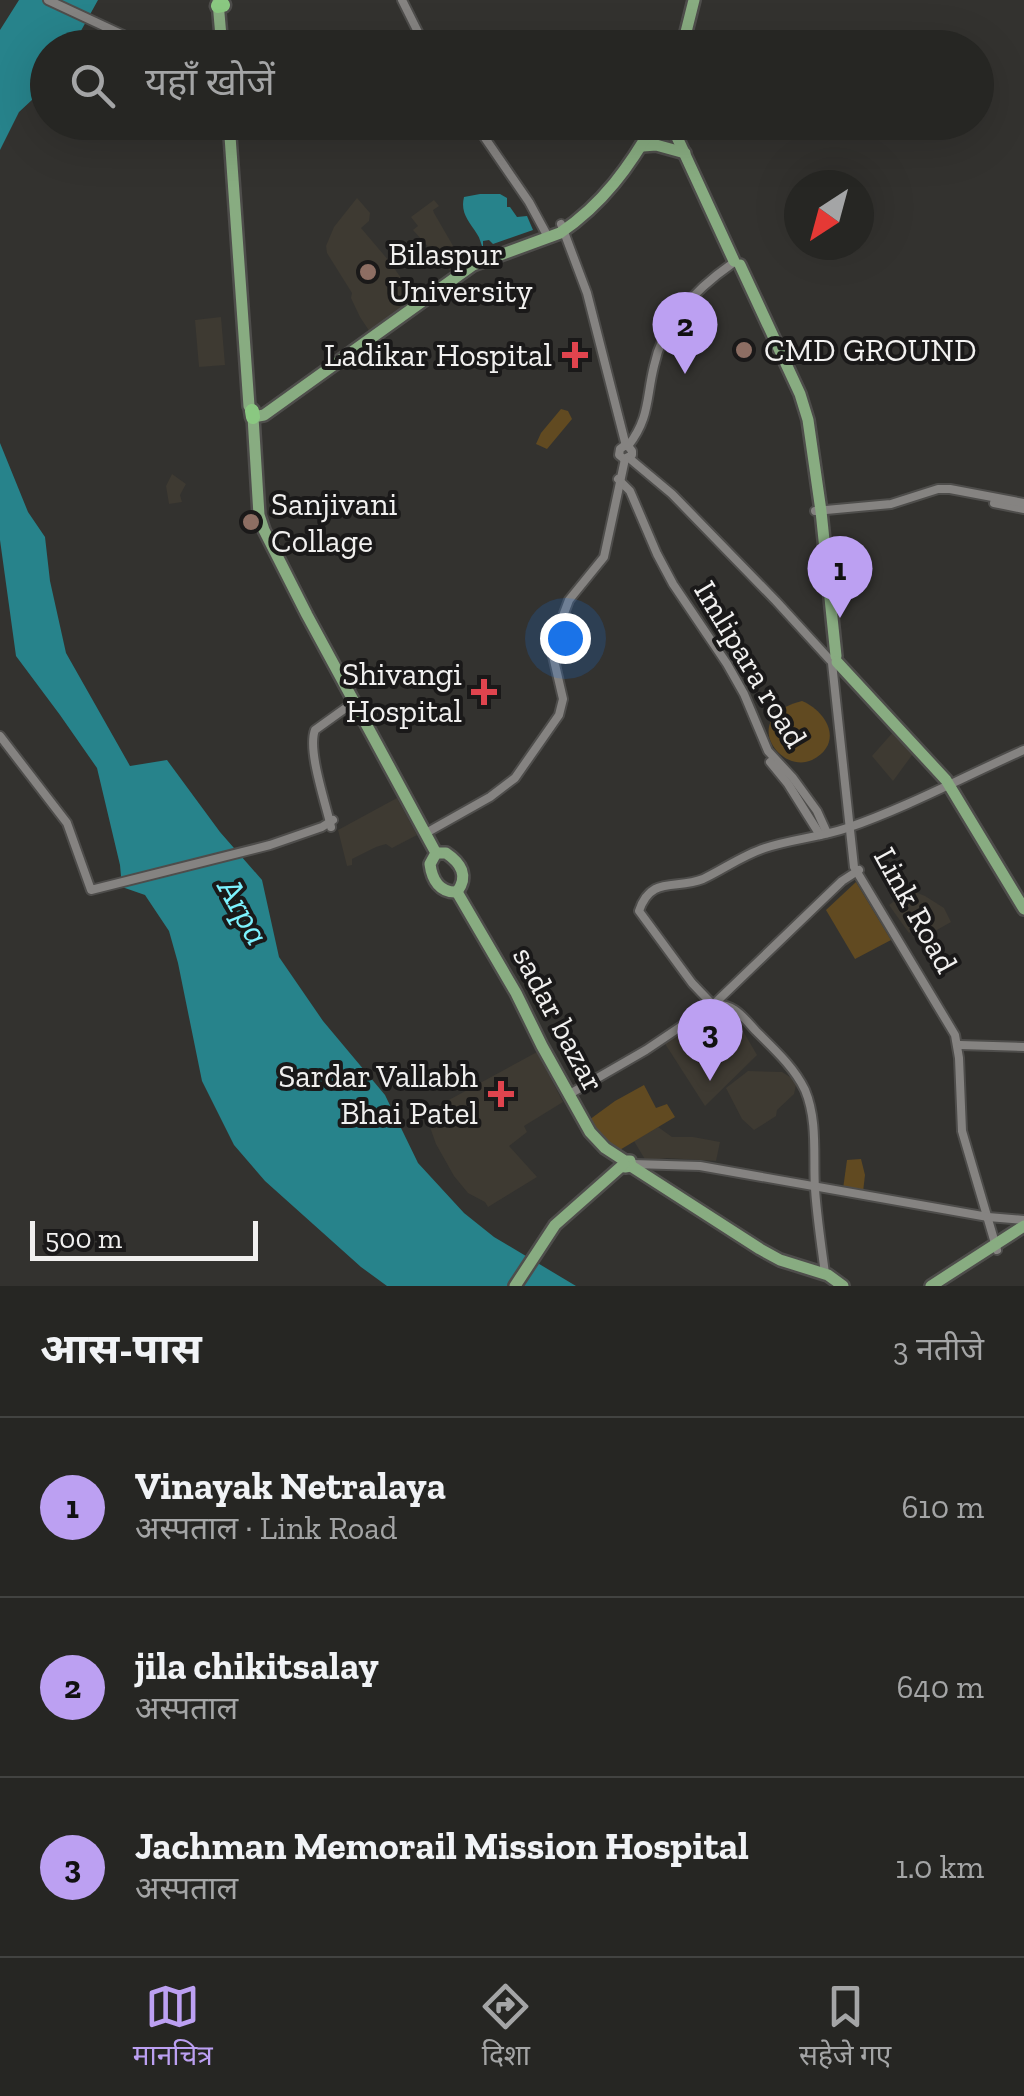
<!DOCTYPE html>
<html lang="hi">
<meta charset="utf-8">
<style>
:root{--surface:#262623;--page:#2e2e2b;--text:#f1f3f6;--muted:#a4a5a6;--line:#424341;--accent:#bca0f2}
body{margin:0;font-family:"Zilla Slab","Noto Sans Devanagari",serif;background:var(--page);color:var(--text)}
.compass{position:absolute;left:784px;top:170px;width:90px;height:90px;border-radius:50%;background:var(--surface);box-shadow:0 10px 40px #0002;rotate:216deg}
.scale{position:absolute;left:30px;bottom:25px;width:228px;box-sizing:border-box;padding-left:10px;border:5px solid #f1f0ef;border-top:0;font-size:28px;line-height:35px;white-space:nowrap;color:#f1f0ef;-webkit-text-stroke:8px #1a1919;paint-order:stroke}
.you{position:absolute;left:565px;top:638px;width:35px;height:35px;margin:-25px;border:8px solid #fff;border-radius:50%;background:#1a73e8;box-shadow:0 0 0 15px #1a73e833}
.badge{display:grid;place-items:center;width:65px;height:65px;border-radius:50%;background:var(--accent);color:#111;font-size:32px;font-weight:700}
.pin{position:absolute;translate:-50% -82px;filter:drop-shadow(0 2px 5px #0008)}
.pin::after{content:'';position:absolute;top:52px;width:35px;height:30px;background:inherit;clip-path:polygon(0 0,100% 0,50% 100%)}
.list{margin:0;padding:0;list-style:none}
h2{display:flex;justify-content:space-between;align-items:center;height:130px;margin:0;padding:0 40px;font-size:42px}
h2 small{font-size:32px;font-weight:400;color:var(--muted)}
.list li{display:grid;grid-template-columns:65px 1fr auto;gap:30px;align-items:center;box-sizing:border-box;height:180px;padding:0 40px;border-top:2px solid var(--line)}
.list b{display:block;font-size:38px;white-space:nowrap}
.list p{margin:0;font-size:32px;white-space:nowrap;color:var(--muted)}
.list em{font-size:32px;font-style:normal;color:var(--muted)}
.icon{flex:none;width:55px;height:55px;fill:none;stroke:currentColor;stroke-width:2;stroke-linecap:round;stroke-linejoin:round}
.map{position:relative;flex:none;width:1024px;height:1286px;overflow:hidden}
.search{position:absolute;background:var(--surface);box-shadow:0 10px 40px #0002;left:30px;right:30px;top:30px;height:110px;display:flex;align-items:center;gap:25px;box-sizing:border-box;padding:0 35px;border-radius:55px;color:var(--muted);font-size:38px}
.sheet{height:670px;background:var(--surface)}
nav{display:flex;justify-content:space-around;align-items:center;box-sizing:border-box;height:140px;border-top:2px solid var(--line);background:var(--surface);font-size:28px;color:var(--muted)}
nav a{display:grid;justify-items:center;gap:5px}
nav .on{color:var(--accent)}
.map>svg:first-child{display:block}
</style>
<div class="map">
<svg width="1024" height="1286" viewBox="0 0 1024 1286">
<rect width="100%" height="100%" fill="#33322f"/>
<g fill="#3e3a32">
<polygon points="357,198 370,213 369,221 361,228 389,261 416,299 370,332 360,317 351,298 352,293 327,253 326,246 334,227"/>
<polygon points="434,200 439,206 433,210 434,213 456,251 446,259 454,270 451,272 413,230 418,226 411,217"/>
<polygon points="221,317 225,365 199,367 195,320"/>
<polygon points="172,474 186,484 180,495 182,502 169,504 166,486"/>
<polygon points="895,730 915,751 893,781 872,756"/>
<polygon points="397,798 417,835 392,848 386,844 376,847 352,859 352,865 347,866 338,830"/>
<polygon points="910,890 925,896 944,908 951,922 935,931 925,920 909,933 889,905"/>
<polygon points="705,1019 740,1026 757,1055 705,1106 662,1039"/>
<polygon points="537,1052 563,1102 524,1126 527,1132 509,1146 537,1177 488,1207 485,1202 468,1193 454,1176 436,1144 425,1113"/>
<polygon points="748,1071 782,1072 795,1080 796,1085 794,1094 777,1110 776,1116 754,1130 742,1119 726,1088"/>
<polygon points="658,1127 672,1137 693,1137 720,1142 716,1161 667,1158 646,1161 634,1141"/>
</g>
<g fill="#614a21">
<polygon points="561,409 568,411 572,419 547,449 536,444 541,433"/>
<path d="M802 701C828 712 844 744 812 760 780 775 738 717 802 701Z"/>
<polygon points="856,882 891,940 855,959 826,910"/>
<polygon points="644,1085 656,1108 667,1104 675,1117 618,1151 609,1147 589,1120 615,1101"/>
<polygon points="861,1159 865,1175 863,1192 843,1189 847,1160"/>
</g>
<g fill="#27838b">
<polygon points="19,0 98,0 72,47 48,48 47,86 19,112 0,150 0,30"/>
<path d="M480 194H500L507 198V207H510L517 217 527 216 533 230 493 244 489 240 483 241V249C481 244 480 238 477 234 469 221 460 213 464 197Z"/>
<polygon points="0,443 28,512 45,537 50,581 66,653 130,766 167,760 220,832 262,880 279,957 323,1021 385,1095 418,1163 464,1213 494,1237 576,1286 387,1286 361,1267 265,1181 234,1145 202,1081 178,963 169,931 145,895 122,887 120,865 97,768 60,715 16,656 0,540"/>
</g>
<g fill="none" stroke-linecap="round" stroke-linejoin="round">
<defs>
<g id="minor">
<polyline points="48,0 151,48"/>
<polyline points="402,0 426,48"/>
<polyline points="474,122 529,202 548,237"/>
<polyline points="229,131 256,122"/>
<polyline points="561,224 587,293 626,446"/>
<path d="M628 446 632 451V455L624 459 619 455 620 449 624 446H628C650 418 646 398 654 366 663 322 697 288 733 263"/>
<polyline points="629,458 672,494 776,601 830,660"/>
<polyline points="618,479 630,491 657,554 673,584 727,664 744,694 768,751 793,778 817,811 827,833"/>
<polyline points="994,503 1024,509"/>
<polyline points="815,511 891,504 938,489 950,489 1024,503"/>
<polyline points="832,663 854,867 955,1035 959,1058 962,1131 997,1250"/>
<polyline points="0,736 67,823 91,890 270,845 322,827 333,820"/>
<polyline points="770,762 788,784 820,835"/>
<path d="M331 827C326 804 307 750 315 730L354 702"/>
<polyline points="426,833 490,797 515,778 559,715 563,699 553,656 557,632 569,600 604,557 625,459"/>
<polyline points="960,1045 1024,1047"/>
<polyline points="568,1095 646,1050 713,1005 842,881 859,870"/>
<polyline points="633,1164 700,1166 988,1217 1024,1220"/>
<path d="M825 1273C821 1245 817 1217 815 1189 813 1157 818 1121 805 1090 794 1067 774 1049 756 1031 743 1017 734 1003 713 1005L692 983 639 911C651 875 676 890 703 879 724 869 743 855 765 848 792 839 821 837 847 828 908 807 965 776 1024 750"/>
</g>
<g id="major">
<polyline points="218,2 222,48"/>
<polyline points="682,48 694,0"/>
<polyline points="229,122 249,406 252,411"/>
<polyline points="670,122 734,261"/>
<polyline points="643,146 656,145 685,153"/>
<polyline points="740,265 800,394 808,420 821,511 836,656"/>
<polyline points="837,662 946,780 1024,909"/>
<path d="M436 853H446C461 863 469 876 457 892"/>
<path d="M457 892C440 893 432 880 430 864L436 853 307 615 264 530 259 515 253 417 264 415 473 265 560 233C603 204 630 166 655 122"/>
<polyline points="457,892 516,993 542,1046 590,1132 605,1148 625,1161 625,1167 631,1166 630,1161 625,1161"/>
<polyline points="631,1166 760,1249 780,1260 828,1275 843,1286"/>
<polyline points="515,1286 555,1225 624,1164"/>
<polyline points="931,1286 1024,1226"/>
</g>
<g id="highway">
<polyline points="218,6 223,5"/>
<polyline points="252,411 253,417"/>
</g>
</defs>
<use href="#minor" stroke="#4e4d4b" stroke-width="12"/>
<use href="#major" stroke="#4e4d4b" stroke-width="16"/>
<use href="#highway" stroke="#4e4d4b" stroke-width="19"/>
<use href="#minor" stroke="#858381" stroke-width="8"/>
<use href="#major" stroke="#88ac81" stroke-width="11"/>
<use href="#highway" stroke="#8ac881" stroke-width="14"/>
</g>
<g fill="#8d6e63" stroke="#1a1919" stroke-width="4">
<circle cx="368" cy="272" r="10"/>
<circle cx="744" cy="350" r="10"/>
<circle cx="251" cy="522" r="10"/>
</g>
<g fill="#e0444e" stroke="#1a1919" stroke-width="4">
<path d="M570 340h10v10h10v10h-10v10h-10v-10h-10v-10h10z"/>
<path d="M479 677h10v10h10v10h-10v10h-10v-10h-10v-10h10z"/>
<path d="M496 1079h10v10h10v10h-10v10h-10v-10h-10v-10h10z"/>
</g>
<g text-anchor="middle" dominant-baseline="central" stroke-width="8" stroke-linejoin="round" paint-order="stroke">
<g font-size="32" fill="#f1f0ef" stroke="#1a1919" text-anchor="start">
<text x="388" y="254">Bilaspur<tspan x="388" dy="37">University</tspan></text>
<text x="764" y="350">CMD GROUND</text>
<text x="552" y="355" text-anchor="end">Ladikar Hospital</text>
<text x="271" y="504">Sanjivani<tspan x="271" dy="37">Collage</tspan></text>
<text x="462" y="674" text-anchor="end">Shivangi<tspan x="462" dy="37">Hospital</tspan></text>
<text x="478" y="1076" text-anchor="end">Sardar Vallabh<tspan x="478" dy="37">Bhai Patel</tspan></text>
</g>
<g font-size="32" fill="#f1f0ef" stroke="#1a1919">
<text transform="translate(751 664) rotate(59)">Imlipara road</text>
<text transform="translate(916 910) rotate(61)">Link Road</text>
<text transform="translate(559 1019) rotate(62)">sadar bazar</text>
</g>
<g font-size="35" font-style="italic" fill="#7df2fe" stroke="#1a1919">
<text transform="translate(244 911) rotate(61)">Arpa</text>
</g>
</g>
</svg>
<svg class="compass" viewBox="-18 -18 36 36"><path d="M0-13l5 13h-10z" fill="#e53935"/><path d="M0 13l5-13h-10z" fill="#a4a5a6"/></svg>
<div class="scale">500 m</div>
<div class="you"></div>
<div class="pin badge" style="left:840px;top:618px">1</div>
<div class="pin badge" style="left:685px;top:374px">2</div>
<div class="pin badge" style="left:710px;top:1081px">3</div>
<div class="search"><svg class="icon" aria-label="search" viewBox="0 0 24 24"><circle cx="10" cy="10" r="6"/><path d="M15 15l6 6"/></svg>यहाँ खोजें</div>
</div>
<section class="sheet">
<h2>आस-पास<small>3 नतीजे</small></h2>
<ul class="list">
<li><span class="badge">1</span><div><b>Vinayak Netralaya</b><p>अस्पताल · Link Road</p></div><em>610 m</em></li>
<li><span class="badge">2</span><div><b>jila chikitsalay</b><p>अस्पताल</p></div><em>640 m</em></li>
<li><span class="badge">3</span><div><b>Jachman Memorail Mission Hospital</b><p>अस्पताल</p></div><em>1.0 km</em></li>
</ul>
</section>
<nav>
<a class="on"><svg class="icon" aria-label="map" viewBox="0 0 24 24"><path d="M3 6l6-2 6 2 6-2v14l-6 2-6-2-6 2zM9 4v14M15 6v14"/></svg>मानचित्र</a>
<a><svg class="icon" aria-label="directions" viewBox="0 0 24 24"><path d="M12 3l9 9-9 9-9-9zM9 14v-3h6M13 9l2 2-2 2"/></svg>दिशा</a>
<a><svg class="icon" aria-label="saved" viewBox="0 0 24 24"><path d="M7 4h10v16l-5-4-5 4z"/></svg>सहेजे गए</a>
</nav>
